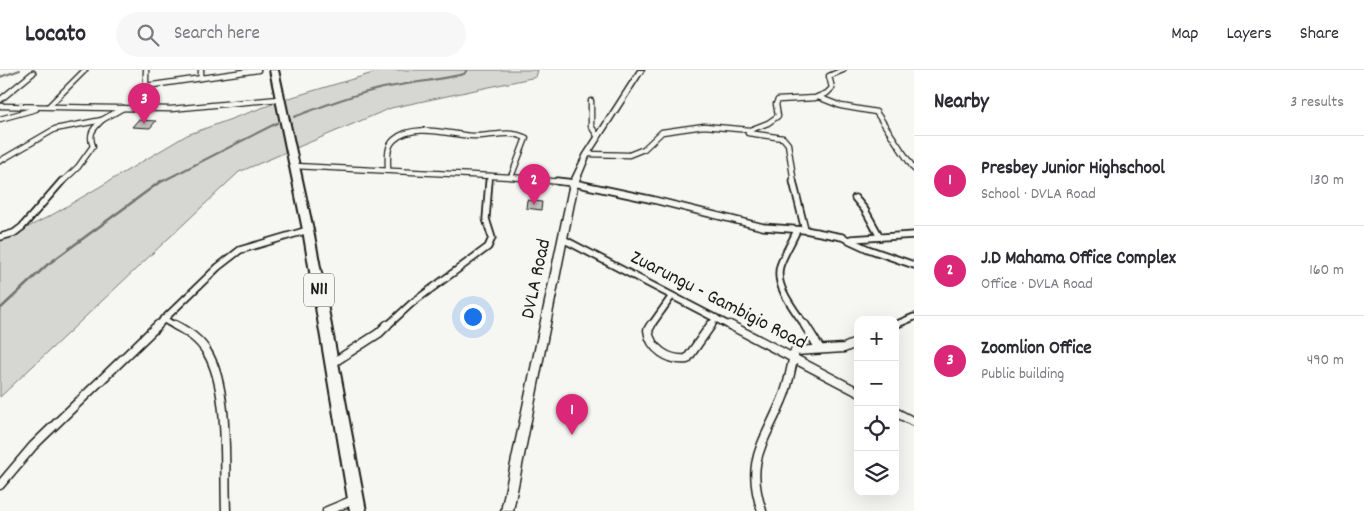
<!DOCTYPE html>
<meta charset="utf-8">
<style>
:root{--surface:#fff;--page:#f7f7f7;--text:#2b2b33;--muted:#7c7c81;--line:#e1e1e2;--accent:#db2777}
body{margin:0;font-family:Dekko,sans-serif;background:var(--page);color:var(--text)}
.controls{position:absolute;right:15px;bottom:15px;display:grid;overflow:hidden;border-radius:10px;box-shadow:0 5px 20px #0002}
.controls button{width:45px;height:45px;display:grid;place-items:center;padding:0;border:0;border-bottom:1px solid var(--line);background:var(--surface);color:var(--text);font:25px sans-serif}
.you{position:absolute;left:472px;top:246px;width:18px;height:18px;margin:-12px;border:4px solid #fff;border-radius:50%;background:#1a73e8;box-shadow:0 0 0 8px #1a73e833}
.badge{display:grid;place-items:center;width:32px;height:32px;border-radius:50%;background:var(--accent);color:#fff;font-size:16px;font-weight:700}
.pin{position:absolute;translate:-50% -41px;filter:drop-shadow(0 1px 2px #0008)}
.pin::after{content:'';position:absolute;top:26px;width:18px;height:15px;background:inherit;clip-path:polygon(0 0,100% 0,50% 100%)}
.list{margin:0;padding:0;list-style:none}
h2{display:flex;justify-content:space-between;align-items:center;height:65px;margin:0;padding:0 20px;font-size:21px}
h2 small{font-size:16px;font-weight:400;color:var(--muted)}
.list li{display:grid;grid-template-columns:32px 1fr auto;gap:15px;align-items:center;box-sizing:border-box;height:90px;padding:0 20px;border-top:1px solid var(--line)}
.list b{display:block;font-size:19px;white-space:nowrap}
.list p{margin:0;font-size:16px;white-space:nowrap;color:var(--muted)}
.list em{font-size:16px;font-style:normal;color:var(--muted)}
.icon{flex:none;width:28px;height:28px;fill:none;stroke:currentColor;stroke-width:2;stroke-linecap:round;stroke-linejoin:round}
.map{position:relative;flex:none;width:914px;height:441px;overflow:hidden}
header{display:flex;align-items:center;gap:30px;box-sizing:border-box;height:70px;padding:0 25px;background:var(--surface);border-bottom:1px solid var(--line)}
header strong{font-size:24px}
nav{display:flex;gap:28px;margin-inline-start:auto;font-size:18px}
.search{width:350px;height:45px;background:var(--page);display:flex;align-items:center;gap:12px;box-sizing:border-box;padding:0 18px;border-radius:28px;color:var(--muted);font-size:19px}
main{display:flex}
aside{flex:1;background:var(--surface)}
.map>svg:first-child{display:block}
</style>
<header>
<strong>Locato</strong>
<div class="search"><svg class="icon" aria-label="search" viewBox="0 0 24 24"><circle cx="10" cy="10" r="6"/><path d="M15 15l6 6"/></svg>Search here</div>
<nav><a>Map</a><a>Layers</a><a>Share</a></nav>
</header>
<main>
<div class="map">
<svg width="914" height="441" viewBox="0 0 914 441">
<rect width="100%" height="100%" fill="#f6f6f2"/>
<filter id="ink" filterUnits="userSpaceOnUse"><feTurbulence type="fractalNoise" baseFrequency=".02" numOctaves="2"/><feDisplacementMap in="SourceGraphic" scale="10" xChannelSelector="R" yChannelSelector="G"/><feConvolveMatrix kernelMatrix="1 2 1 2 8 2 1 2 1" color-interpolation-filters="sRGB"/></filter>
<g filter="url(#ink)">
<polygon fill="#d6d6d2" stroke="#797977" points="383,0 538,0 536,7 391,38 239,102 0,327 0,171 52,145 187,65 289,28"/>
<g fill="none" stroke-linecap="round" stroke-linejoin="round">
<g stroke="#727271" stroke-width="2">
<polyline points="0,7 20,0"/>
<path d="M294 47C321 37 347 26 375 20 405 13 435 11 464 4L467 0"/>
<polyline points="159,113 277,53"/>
</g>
<polyline stroke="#727271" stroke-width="2.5" points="0,239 47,195 161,111"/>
</g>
<g fill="#c0c0bd" stroke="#1c1c1c">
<polygon points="138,50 156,51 150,58 132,57"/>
<polygon points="527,130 542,132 541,140 526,138"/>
</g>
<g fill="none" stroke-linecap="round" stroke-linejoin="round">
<defs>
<g id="minor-far2">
<polyline points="201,0 201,8"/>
<polyline points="146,16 258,0"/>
<polyline points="818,27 841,36 876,42 914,99"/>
<polyline points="0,30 33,3"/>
<polyline points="591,31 591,56 598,67"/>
<polyline points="0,36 171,39 279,29"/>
<polyline points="49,36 85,0"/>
<polyline points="139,37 146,16 146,0"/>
<polyline points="0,49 36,39"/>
<polyline points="748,63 783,68 788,74 794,113"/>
<polyline points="587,84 629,85 644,79 662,62 704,56 750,60 768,53 778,46 776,34 778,30 815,28 827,23 832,18 829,6 843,0"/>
<polyline points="0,91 55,59 102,50 123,38"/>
<polyline points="295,96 511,107 570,113"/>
<path d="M388 100C388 91 386 77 394 70 414 52 450 65 473 66 492 67 508 59 526 68L511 107"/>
<path d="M61 113 78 97 93 76C88 64 93 59 102 50"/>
<polyline points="489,113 490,106"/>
</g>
<g id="minor-far1">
<polyline points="557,111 574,113 654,130 763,157 805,160 842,167 868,179 914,195"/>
<polyline points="793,111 805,160"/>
<polyline points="855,128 865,140 880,167"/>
<path d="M797 160C792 172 784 184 780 196 774 217 795 240 806 257"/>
<polyline points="0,167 14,163 22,157 62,111"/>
<polyline points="563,169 732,257"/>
<polyline points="851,169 914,165"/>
<polyline points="163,249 177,257"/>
<polyline points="895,255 914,247"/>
<polyline points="156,257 218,197 240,180 308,160"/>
<polyline points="386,257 412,233 488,177 492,168 486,149 489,111"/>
<polyline points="650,257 672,226"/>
<polyline points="710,257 716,248"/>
</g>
<g id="minor">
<path d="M175 255C188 262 199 269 207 282 230 319 224 397 226 441"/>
<path d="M651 255 648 260C650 279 669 291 687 289L711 255"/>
<polyline points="730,255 858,322"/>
<polyline points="805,255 820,279"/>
<polyline points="331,294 379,263 387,255"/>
<polyline points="895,342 914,352"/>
<polyline points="0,415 33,376 158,255"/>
<polyline points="327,441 356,429"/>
<path d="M762 441C745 391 763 375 782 330 789 315 791 297 795 281L844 278 858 272"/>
</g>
<polygon id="tertiary" points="638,0 644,0 590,84 578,113 513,441 501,441 570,113 584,84"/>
<polygon id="trunk" points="270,0 278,0 313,160 366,441 350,441 303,160"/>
</defs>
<use href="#minor-far2" stroke="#1c1c1c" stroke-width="7"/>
<use href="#minor-far1" stroke="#1c1c1c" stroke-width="9"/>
<use href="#minor" stroke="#1c1c1c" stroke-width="11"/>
<use href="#tertiary" stroke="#1c1c1c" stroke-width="3"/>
<use href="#trunk" stroke="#1c1c1c" stroke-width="4"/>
<use href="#minor-far2" stroke="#f6f6f2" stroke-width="4.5"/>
<use href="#minor-far1" stroke="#f6f6f2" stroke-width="5.5"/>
<use href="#minor" stroke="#f6f6f2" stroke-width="8"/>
<use href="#tertiary" fill="#f6f6f2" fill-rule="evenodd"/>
<use href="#trunk" fill="#f6f6f2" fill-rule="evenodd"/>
</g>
</g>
<g text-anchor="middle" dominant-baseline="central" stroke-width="5" stroke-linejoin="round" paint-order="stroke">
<rect fill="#f6f6f2" stroke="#5d5d5c" stroke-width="1" x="304" y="203.5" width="30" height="33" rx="4"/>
<g font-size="19" font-weight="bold" fill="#1c1c1c">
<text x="319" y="220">N11</text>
</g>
<g font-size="20" fill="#1c1c1c" stroke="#f6f6f2">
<text transform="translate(537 209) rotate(-78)">DVLA Road</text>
<text transform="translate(718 231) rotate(27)">Zuarungu - Gambigio Road</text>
</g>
</g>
</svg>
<div class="controls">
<button>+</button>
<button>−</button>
<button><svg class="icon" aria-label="locate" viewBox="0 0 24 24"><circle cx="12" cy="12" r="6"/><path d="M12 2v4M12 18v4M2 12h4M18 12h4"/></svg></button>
<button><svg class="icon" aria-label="layers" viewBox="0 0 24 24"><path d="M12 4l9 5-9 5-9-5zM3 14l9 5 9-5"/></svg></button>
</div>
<div class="you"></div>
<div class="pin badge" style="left:572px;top:365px">1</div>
<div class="pin badge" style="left:534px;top:135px">2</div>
<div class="pin badge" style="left:144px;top:54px">3</div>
</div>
<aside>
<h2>Nearby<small>3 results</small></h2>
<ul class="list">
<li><span class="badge">1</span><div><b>Presbey Junior Highschool</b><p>School · DVLA Road</p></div><em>130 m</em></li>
<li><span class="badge">2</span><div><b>J.D Mahama Office Complex</b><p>Office · DVLA Road</p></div><em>160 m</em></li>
<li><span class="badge">3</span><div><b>Zoomlion Office</b><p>Public building</p></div><em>490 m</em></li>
</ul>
</aside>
</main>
